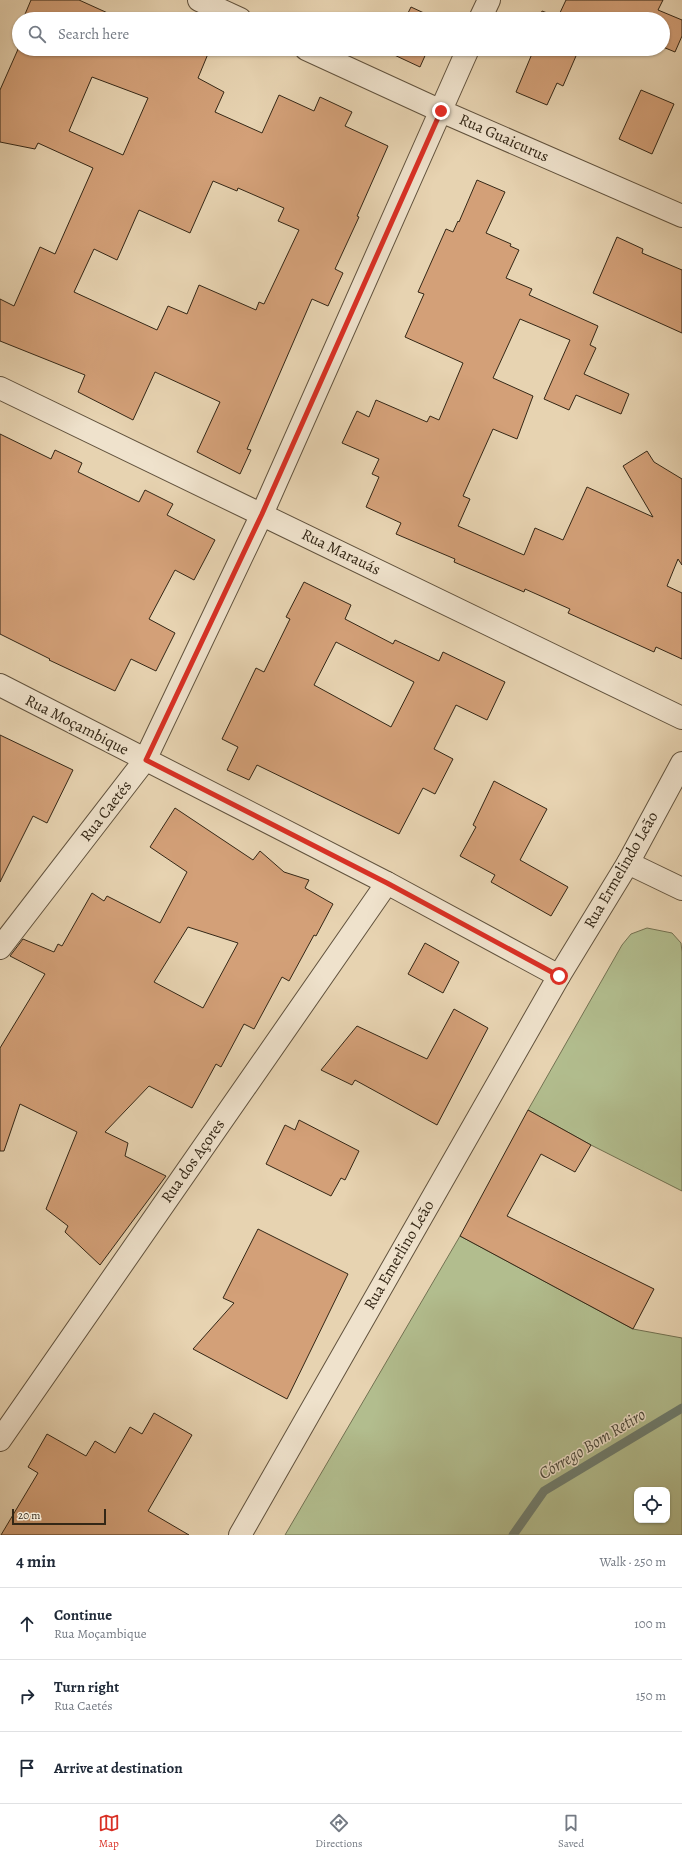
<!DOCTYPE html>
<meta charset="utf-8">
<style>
:root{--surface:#fff;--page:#f2f2f3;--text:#1f2937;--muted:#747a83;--line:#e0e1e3;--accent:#d93025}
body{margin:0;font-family:Alegreya,serif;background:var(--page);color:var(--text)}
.controls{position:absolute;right:12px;bottom:12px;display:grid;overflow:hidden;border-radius:8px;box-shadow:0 1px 3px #0004}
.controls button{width:36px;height:36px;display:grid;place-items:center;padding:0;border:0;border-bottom:1px solid var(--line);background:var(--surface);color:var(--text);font:20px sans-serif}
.scale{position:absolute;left:12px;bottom:10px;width:94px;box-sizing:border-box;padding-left:4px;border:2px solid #342716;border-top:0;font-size:11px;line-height:14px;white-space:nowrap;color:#342716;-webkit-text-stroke:3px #efe2cc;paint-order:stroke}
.stop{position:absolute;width:12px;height:12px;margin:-9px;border:3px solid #d93025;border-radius:50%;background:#fff}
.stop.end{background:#d93025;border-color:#fff;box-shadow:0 1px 4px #0008}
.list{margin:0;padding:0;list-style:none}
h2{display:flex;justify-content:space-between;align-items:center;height:52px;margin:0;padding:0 16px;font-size:17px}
h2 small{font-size:13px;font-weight:400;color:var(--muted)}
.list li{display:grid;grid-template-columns:26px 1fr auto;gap:12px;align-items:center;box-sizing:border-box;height:72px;padding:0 16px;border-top:1px solid var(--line)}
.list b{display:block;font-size:15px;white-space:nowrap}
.list p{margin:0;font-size:13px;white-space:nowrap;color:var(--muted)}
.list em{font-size:13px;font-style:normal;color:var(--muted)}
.icon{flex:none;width:22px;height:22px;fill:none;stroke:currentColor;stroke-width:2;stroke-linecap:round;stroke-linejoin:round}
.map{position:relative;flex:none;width:682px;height:1535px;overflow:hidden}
.search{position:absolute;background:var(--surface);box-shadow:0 1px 3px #0004;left:12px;right:12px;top:12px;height:44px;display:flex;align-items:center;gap:10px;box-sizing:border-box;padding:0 14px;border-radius:22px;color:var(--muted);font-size:15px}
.sheet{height:268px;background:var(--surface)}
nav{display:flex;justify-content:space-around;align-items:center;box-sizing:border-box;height:56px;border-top:1px solid var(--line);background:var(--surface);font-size:11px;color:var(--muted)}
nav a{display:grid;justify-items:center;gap:2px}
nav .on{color:var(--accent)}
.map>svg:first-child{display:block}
</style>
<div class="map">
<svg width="682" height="1535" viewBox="0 0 682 1535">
<rect width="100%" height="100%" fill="#e7d3b1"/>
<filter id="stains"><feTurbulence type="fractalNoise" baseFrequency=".005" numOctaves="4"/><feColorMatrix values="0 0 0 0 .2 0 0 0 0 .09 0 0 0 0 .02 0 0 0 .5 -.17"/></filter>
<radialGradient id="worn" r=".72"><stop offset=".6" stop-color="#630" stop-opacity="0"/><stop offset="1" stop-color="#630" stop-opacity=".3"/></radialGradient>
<g fill="#b2bd8e" stroke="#737252" fill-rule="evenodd">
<polygon points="647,928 672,933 681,943 682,952 682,1191 591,1145 528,1110 622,945 631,934"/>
<path d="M460 1236 633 1329 682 1338V1535H285ZM637 1490H667V1520H637Z"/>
</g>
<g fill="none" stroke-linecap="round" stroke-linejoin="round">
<polyline stroke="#6f7e70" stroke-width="9" points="513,1535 544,1491 682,1408"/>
</g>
<g fill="#d3a078" stroke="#342716" fill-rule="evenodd">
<polygon points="31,0 79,0 121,19 23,19"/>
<polygon points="566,0 663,0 658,10 682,20 682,36 675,52 663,47 663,19 539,19 542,11 558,17"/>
<polygon points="411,7 437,19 405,19"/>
<path d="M19 47V49H210L198 78 224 92 215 112 262 133 279 95 314 111 320 97 352 112 345 126 388 146 357 216 359 217 335 269 343 273 328 306 312 299 247 449 251 450 240 474 197 452 220 402 155 372 133 420 78 392 85 375 0 341V299L14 306 40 247 55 254 93 168 38 143 35 149 0 142V90ZM92 77 148 98 123 155 69 131ZM213 181 237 191 238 188 284 208 278 221 299 230 264 304 259 302 256 310 199 285 187 314 168 306 157 330 74 292 94 249 117 260 139 210 190 233Z"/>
<polygon points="391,49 428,49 420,67 390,53"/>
<polygon points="534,49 579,49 563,86 557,83 547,105 516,92"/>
<polygon points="641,90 674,104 652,154 619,139"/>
<polygon points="477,180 505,192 486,233 511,244 510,246 519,250 506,278 532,289 529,295 598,326 590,345 596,348 584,374 629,394 621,414 576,395 569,410 544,399 570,340 520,319 493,378 533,396 517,439 493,429 463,496 470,499 458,526 524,555 535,528 563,540 587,487 653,517 623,466 647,451 654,462 682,479 682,565 678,559 667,586 682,593 682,659 656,647 654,652 568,613 570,609 525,589 524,592 454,562 455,559 396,534 401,523 366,507 379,477 372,474 379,459 342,443 357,411 369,417 376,400 427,422 430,416 439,420 463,363 405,337 424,294 418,292 446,229 453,232 458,221 459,222"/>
<polygon points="617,237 643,249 642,253 682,270 682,333 593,293"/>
<polygon points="0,434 51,459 55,450 82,463 78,472 139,502 145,490 173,504 167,515 215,540 194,580 175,570 149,619 175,633 156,671 131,659 115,691 49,660 50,659 0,634"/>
<path d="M304 582 351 605 345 619 393 644 395 640 439 661 443 652 505 682 487 720 456 705 434 749 453 759 435 794 423 788 399 834 257 765 249 780 227 770 238 747 222 739 256 668 264 672 290 619 286 617ZM336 642 414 682 391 727 314 685Z"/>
<polygon points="0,735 73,770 47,823 33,816 0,882"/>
<polygon points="494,781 547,809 520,860 568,887 551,916 491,882 495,875 460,856 476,827 473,825"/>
<path d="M175 808 253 860 260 851 284 872 309 880 305 888 333 904 316 936 314 935 289 981 282 977 254 1029 244 1024 221 1067 216 1064 192 1108 149 1086 105 1132 128 1143 125 1156 166 1176 100 1265 65 1232 68 1226 46 1209 77 1132 20 1104 4 1151H0V1048L45 974 10 956 23 939 54 952 58 944 62 946 92 893 104 901 107 896 160 923 187 872 150 847ZM188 927 238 943 203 1008 154 982Z"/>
<polygon points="425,943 459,962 443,993 408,974"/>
<polygon points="454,1009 488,1028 437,1125 355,1080 352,1085 321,1070 357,1026 427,1059"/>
<polygon points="528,1110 591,1145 575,1172 541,1154 507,1216 654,1289 633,1329 460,1236"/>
<polygon points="299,1120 359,1151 345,1180 341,1178 331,1196 266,1164 285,1125 295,1130"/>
<polygon points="258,1229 348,1274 287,1399 193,1349 234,1303 223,1298"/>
<polygon points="154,1413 192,1435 148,1511 189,1535 1,1535 38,1473 28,1467 47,1434 86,1456 95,1441 115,1453 130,1427 142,1434"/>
</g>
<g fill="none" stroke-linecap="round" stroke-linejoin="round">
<defs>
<g id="minor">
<polyline points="199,0 240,19"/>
<polyline points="480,19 489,0"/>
<polyline points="306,49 441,111 682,216"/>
<polyline points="0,388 682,718"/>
<polyline points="0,685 387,883 559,976"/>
<polyline points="628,863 682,889"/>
<polyline points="0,948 145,760 262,514 468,49"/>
<polyline points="0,1440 387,883"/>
<polyline points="240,1535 559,976 628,863 682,763"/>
</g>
</defs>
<use href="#minor" stroke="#61523d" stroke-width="24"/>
<use href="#minor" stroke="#efe2cc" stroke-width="22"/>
</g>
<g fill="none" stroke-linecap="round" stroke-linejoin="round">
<polyline stroke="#d93025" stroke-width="5" points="441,111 262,514 146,760 387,883 559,976"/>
</g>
<g text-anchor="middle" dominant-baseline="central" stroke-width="3" stroke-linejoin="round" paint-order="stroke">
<g font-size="16" fill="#342716" stroke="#efe2cc">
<text transform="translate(504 138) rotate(24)">Rua Guaicurus</text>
<text transform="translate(341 552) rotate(26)">Rua Marauás</text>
<text transform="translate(77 725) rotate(27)">Rua Moçambique</text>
<text transform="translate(106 811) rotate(-52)">Rua Caetés</text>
<text transform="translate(621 870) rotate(-60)">Rua Ermelindo Leão</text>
<text transform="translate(193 1161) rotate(-55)">Rua dos Açores</text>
<text transform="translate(399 1255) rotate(-60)">Rua Emerlino Leão</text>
</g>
<g font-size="17" font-style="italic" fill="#4d4b3c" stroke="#efe2cc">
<text transform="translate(592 1444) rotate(-31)">Córrego Bom Retiro</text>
</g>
</g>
<rect width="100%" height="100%" filter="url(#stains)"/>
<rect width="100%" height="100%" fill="url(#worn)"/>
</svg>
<div class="controls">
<button><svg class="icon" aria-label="locate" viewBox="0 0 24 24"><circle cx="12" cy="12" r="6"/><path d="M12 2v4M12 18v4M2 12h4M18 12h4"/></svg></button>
</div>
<div class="scale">20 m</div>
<div class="stop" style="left:559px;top:976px"></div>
<div class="stop end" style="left:441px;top:111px"></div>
<div class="search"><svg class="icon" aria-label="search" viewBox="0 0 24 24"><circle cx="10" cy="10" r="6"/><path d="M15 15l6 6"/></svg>Search here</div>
</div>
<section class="sheet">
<h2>4 min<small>Walk · 250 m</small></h2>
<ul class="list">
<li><svg class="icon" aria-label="ahead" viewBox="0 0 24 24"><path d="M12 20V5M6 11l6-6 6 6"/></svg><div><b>Continue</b><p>Rua Moçambique</p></div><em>100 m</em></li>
<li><svg class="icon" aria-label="right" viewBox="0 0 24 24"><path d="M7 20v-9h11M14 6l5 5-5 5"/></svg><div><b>Turn right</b><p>Rua Caetés</p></div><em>150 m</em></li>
<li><svg class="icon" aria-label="arrive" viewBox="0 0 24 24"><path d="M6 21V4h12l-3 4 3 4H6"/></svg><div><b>Arrive at destination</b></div></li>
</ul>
</section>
<nav>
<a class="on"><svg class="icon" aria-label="map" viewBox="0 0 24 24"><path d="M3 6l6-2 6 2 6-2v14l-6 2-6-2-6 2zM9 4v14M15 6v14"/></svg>Map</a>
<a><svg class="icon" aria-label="directions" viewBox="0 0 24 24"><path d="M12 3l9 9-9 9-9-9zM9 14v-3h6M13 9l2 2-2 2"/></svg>Directions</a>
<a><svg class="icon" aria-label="saved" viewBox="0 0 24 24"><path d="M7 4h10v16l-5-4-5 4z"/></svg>Saved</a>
</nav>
